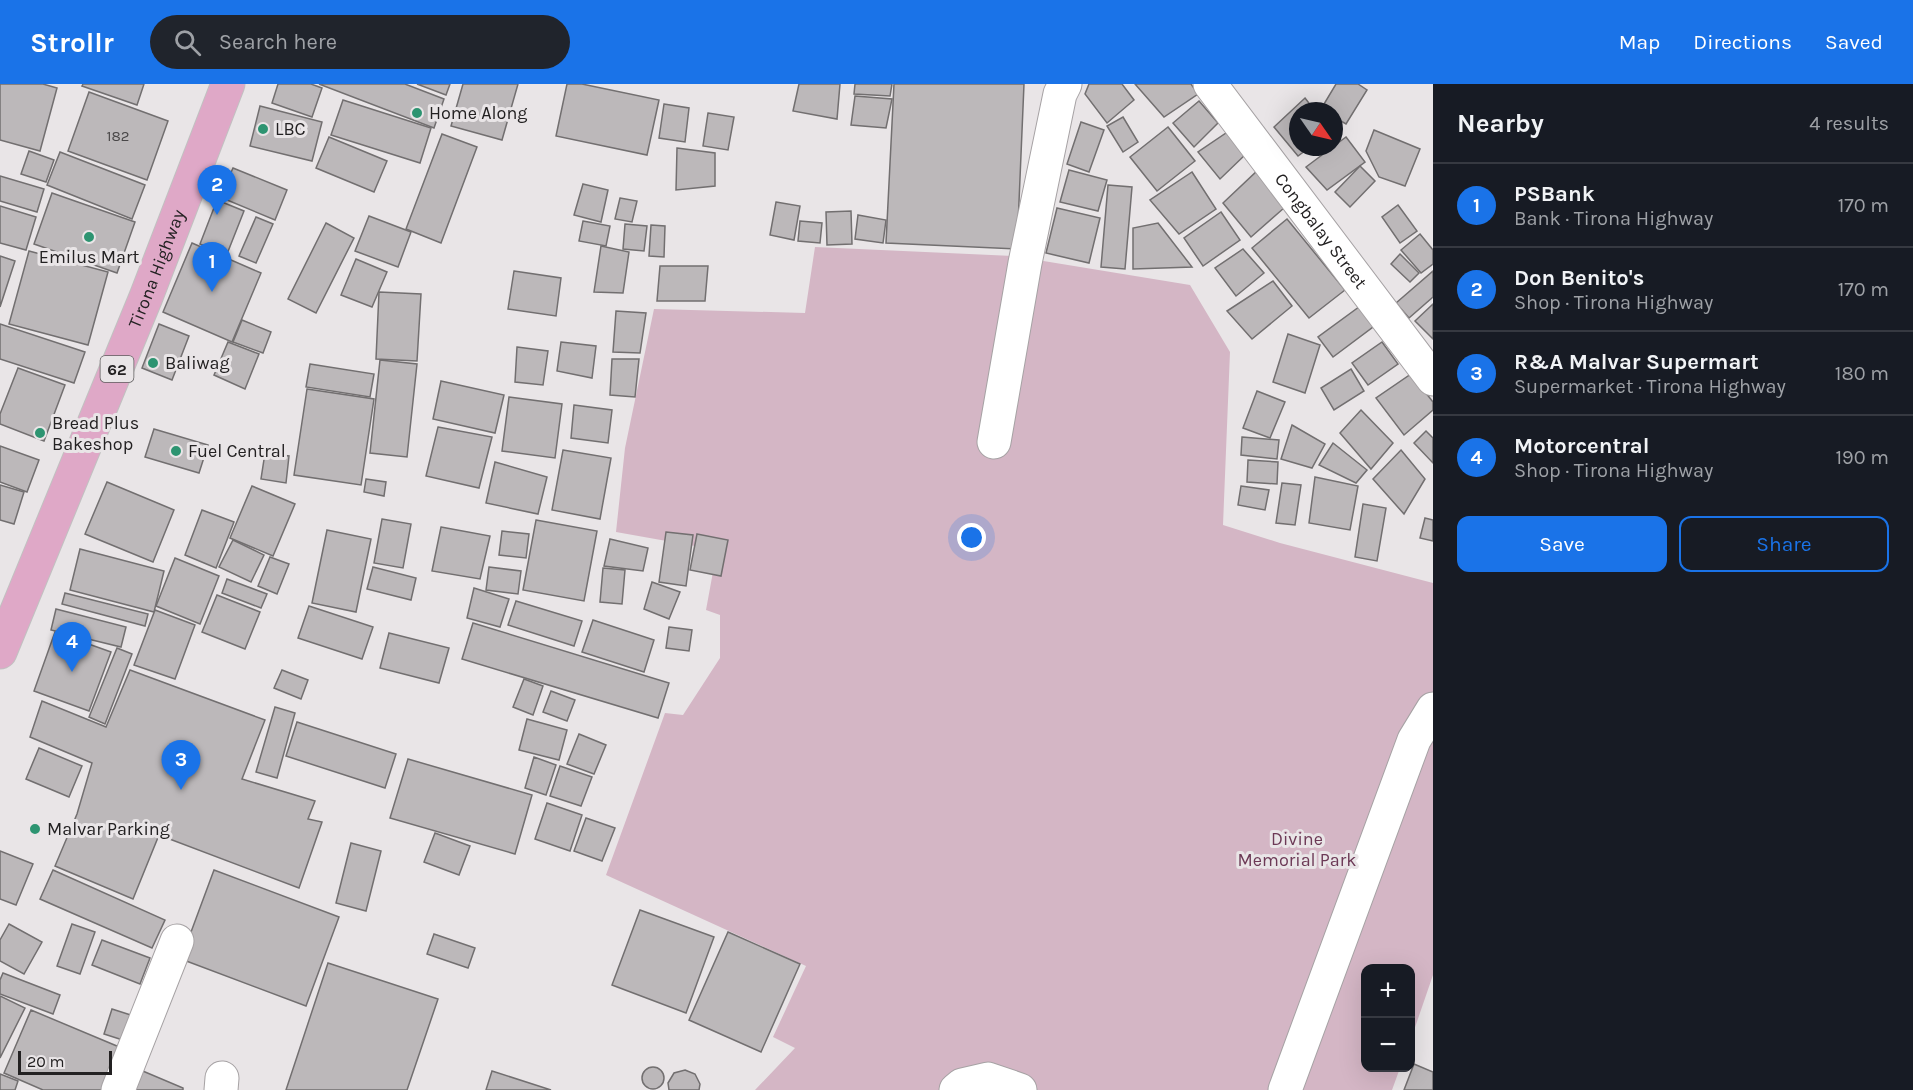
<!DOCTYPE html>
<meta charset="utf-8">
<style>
:root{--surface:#171b24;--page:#20242c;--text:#f1f3f6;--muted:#9ea1a6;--line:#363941;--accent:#1a73e8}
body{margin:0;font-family:Karla,sans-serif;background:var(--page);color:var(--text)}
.controls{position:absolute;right:18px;bottom:18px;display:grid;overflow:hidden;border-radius:12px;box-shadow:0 6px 24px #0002}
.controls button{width:54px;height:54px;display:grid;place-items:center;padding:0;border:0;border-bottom:2px solid var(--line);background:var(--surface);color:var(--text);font:30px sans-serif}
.compass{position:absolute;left:1289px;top:18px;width:54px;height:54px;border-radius:50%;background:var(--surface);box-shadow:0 6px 24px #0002;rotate:124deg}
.scale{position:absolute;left:18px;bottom:15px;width:94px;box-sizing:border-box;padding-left:6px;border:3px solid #232122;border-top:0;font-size:16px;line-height:21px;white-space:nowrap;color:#232122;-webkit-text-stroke:4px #e9e5e7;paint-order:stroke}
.you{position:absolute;left:972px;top:454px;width:21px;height:21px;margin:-15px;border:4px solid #fff;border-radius:50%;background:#1a73e8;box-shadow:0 0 0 9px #1a73e833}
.badge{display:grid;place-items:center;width:39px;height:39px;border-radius:50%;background:var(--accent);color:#fff;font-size:20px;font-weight:700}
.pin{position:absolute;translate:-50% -50px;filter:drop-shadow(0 2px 3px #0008)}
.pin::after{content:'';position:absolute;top:32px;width:21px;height:18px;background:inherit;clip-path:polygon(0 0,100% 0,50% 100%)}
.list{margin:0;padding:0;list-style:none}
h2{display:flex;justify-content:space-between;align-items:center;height:78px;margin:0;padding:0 24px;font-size:26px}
h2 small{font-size:20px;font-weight:400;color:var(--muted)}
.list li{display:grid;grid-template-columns:39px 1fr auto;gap:18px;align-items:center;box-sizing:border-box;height:84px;padding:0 24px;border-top:2px solid var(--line)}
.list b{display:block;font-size:22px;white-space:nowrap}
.list p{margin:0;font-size:20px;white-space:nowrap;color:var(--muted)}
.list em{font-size:20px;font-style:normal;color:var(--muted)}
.actions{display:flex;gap:12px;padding:18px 24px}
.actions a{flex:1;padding:14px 0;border:2px solid var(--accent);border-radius:12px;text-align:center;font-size:21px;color:var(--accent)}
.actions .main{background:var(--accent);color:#fff}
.icon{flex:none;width:33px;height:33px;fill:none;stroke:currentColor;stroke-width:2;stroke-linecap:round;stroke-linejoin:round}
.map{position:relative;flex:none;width:1433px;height:1006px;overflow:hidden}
header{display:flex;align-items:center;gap:36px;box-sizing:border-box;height:84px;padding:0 30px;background:var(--accent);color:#fff}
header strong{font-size:28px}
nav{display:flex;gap:33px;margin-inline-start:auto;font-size:21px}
.search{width:420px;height:54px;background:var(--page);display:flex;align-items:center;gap:15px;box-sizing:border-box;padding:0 21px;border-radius:33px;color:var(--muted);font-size:22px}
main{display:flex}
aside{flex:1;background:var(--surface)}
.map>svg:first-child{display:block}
</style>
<header>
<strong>Strollr</strong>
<div class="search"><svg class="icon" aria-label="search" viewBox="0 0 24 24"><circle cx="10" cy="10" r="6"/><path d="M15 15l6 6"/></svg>Search here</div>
<nav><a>Map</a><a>Directions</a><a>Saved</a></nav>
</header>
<main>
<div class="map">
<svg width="1433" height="1006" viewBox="0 0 1433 1006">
<rect width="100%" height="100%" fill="#e9e5e7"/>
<polygon fill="#d4b6c5" points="815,163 1013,172 1190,201 1230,268 1223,441 1280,459 1433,499 1433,891 1411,955 1410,884 1366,884 1366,984 1400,984 1392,1006 755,1006 795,964 773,953 806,882 606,791 665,629 683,631 720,574 720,531 706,526 717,466 616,448 625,364 654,225 805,229"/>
<g fill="#bcb8ba" stroke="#726f70" stroke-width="1.5">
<polygon points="0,0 43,0 57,4 40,67 0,56"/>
<polygon points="83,0 144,0 137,21 82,2"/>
<polygon points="278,0 311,0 322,4 312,33 272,19"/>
<polygon points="319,0 405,0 444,15 434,44"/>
<polygon points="417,0 450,0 446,11"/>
<polygon points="463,0 518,0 502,56 451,42"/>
<polygon points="567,0 582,0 659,16 647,71 556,52"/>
<polygon points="799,0 840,0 837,35 793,27"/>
<polygon points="855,0 892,0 890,12 854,10"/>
<polygon points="894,0 1024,0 1017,165 886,159"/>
<polygon points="1089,0 1122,0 1134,16 1107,39 1085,10"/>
<polygon points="1135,0 1191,0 1198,10 1164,33"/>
<polygon points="1336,0 1358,0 1367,6 1346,40 1334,33 1334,27 1324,27 1321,25"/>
<polygon points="89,8 168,37 147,96 68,67"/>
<polygon points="855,12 892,15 886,44 851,41"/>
<polygon points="1305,14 1315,27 1298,27 1298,63 1310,63 1298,72 1274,43"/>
<polygon points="343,16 431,44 420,79 331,51"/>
<polygon points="1199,17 1218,39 1194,63 1173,39"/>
<polygon points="664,20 689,24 685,58 659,54"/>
<polygon points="260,22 322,38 312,77 250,62"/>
<polygon points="708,29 734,33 728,66 703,62"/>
<polygon points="1123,33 1138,58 1123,68 1107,42"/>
<polygon points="1081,38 1104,46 1089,88 1067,80"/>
<polygon points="1168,43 1195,77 1157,107 1130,73"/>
<polygon points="1374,46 1420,65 1405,102 1379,93 1366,67"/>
<polygon points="1229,47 1246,70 1220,95 1198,68"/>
<polygon points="442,50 477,63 441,159 406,145"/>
<polygon points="329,53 387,77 374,108 316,84"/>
<polygon points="1346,53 1365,78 1327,106 1306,83"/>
<polygon points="677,64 715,69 715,102 676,106"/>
<polygon points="29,67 54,76 46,98 21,90"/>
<polygon points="60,68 145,101 132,135 47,101"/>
<polygon points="1360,82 1375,97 1350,123 1335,108"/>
<polygon points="233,84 287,106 275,136 220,113"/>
<polygon points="1069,86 1107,96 1098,127 1060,118"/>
<polygon points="1257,87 1284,124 1251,153 1223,119"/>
<polygon points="1192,88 1216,125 1179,150 1150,116"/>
<polygon points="0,92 44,105 37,128 0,117"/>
<polygon points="583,100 608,106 601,138 574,131"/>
<polygon points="1108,101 1132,103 1125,185 1101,183"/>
<polygon points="52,109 135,138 117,189 34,160"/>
<polygon points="620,114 637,117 632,138 615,135"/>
<polygon points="217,116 244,127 227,170 200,160"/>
<polygon points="776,118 800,122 794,156 770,151"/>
<polygon points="1398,121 1417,147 1400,159 1382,133"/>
<polygon points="0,122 36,133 26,166 0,159"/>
<polygon points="1057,124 1100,134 1089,179 1046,169"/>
<polygon points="851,127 852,160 827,161 826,128"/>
<polygon points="1221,128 1240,156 1203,182 1184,154"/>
<polygon points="858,131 886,136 883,159 855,155"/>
<polygon points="369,132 411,148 398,183 355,167"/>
<polygon points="256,133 273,140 256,179 239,172"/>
<polygon points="1287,135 1345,206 1309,234 1252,164"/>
<polygon points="583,137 610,142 606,162 579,157"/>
<polygon points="800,137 822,139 820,159 798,157"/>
<polygon points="326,139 354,154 316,229 288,215"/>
<polygon points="1158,139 1192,183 1133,185 1133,144"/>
<polygon points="625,140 647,142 644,167 623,165"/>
<polygon points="651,141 665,142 664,173 649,172"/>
<polygon points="1420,150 1433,166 1433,180 1421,189 1401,166"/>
<polygon points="192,159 261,189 232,258 163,228"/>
<polygon points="601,162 629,168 623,209 594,208"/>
<polygon points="1243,165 1264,189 1236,212 1215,184"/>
<polygon points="29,167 108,188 88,261 9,240"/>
<polygon points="1400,170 1419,189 1410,198 1391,180"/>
<polygon points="0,172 15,177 0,223"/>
<polygon points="356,175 387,188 372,223 341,211"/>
<polygon points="660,182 708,182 705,217 657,217"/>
<polygon points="514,187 561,194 556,232 508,225"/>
<polygon points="1433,187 1433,213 1409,234 1396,219"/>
<polygon points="1273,197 1292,222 1252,255 1227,227"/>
<polygon points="379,208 421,210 417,277 376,275"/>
<polygon points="1363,220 1377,240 1333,273 1318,253"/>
<polygon points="1433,220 1433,255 1415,237"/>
<polygon points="616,227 646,229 640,269 613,268"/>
<polygon points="242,236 271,248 263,269 233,258"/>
<polygon points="0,240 85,268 74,299 0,275"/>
<polygon points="159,240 189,252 172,296 142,284"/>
<polygon points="1288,250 1320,261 1305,309 1273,298"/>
<polygon points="228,258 259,270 245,305 214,291"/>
<polygon points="561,258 596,262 592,294 557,287"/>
<polygon points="1382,258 1398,280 1368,301 1352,279"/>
<polygon points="517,263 548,267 543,301 515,298"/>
<polygon points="612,275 639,275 635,313 610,311"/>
<polygon points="380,276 417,280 407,373 370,369"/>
<polygon points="310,280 374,290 370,313 306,303"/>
<polygon points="18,284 65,301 44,357 0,340 0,330"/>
<polygon points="1351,285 1364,307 1334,326 1321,304"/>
<polygon points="1411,290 1433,318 1433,326 1404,351 1376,314"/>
<polygon points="441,297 504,311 495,349 433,335"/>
<polygon points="307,305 374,315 361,401 294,391"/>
<polygon points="1257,307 1285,318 1270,354 1243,344"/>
<polygon points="509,313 562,320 555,374 502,367"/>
<polygon points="574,321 612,326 608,359 571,354"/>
<polygon points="1361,326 1393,359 1371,385 1340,349"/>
<polygon points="1292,341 1325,360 1312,384 1281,375"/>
<polygon points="438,343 492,353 479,404 426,392"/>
<polygon points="154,345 208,361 199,389 145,373"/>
<polygon points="1426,347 1433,354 1433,379 1414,359"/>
<polygon points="1242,353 1279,356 1277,375 1241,371"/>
<polygon points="1333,359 1367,386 1356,399 1319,381"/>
<polygon points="0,362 39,376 27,408 0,398"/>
<polygon points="563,366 611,374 600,435 552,426"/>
<polygon points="1401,366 1425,395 1404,430 1373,395"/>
<polygon points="265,369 289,372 286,399 261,395"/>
<polygon points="1248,376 1278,378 1277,400 1247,398"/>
<polygon points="495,378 547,393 538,430 486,419"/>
<polygon points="1315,393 1358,402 1350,446 1309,439"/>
<polygon points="366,395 386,398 384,412 364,408"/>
<polygon points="107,398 174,426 153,478 85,450"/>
<polygon points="1282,399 1301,401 1295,441 1276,439"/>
<polygon points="0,401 24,408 14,440 0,436"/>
<polygon points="252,402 295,420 273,472 230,454"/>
<polygon points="1241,402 1269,406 1265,426 1238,421"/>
<polygon points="1363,420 1386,424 1377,477 1355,473"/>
<polygon points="202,426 234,438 216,484 185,471"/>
<polygon points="1425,434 1433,436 1433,457 1420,454"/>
<polygon points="382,435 411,440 403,484 374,479"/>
<polygon points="536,436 597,447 584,517 523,506"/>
<polygon points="441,443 490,452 480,495 432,487"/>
<polygon points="327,446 371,455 356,528 312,519"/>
<polygon points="502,447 529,450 526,474 499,471"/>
<polygon points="666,448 693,451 686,502 659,498"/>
<polygon points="697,450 728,456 721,492 690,486"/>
<polygon points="610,455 648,464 643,487 604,482"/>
<polygon points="233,456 264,471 251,498 219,483"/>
<polygon points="80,465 164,487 154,528 70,506"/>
<polygon points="270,473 289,480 277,510 258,502"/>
<polygon points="175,474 219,492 200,540 156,522"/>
<polygon points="373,483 416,494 411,516 367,505"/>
<polygon points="489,483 521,487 518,510 486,506"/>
<polygon points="603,484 625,486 622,520 600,518"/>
<polygon points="227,495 267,510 261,524 222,509"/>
<polygon points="652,498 680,508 669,535 644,525"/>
<polygon points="474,504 509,515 500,543 467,534"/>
<polygon points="65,509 148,530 145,542 62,520"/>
<polygon points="217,511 260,528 245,565 202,548"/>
<polygon points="516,517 582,537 574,562 508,541"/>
<polygon points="309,522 373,543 362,575 298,554"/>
<polygon points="56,525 126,543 121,563 51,546"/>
<polygon points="155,526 195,541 175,595 134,581"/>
<polygon points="593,536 654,556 644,588 582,568"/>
<polygon points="473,539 669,599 658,634 462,575"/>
<polygon points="669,543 692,546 689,567 666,564"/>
<polygon points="55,548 111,568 89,627 34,607"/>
<polygon points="389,549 449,564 439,599 380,584"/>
<polygon points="117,564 132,570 105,640 89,633"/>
<polygon points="130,586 265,636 242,695 315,717 308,735 322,738 299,804 159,751 133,815 55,782 77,730 92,679 30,653 42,617 106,643"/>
<polygon points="282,586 308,596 301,615 274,604"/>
<polygon points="524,595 543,602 533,631 513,623"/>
<polygon points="551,607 575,616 567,637 543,628"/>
<polygon points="275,623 295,629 277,694 256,688"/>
<polygon points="527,635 567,646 559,676 519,666"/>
<polygon points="297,638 396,670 385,704 286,672"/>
<polygon points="579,650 606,661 594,690 567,680"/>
<polygon points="39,664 82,682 69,713 26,695"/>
<polygon points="534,673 556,681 546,711 525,704"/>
<polygon points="408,675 532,711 515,770 390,734"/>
<polygon points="560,682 592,693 581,722 550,712"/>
<polygon points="547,719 582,731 570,767 535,755"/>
<polygon points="586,734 615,744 602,777 574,767"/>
<polygon points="435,749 470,762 459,791 424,778"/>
<polygon points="351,759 381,767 366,827 336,819"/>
<polygon points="0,767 33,780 16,821 0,815"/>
<polygon points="53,786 165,836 152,864 40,815"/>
<polygon points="214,786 339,833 306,922 181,875"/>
<polygon points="640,826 714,853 686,929 612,901"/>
<polygon points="9,840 42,858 24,890 0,877 0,856"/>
<polygon points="72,840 95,848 80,890 57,882"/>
<polygon points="728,848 800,880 761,968 689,936"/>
<polygon points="434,850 475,864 468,884 427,870"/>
<polygon points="102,856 150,874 140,900 92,881"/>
<polygon points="328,879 438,915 407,1006 286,1006"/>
<polygon points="3,889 60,911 53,930 0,910 0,896"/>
<polygon points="0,912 25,924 0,974"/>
<polygon points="112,925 137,933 129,958 104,950"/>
<polygon points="31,926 124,965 107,1006 43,1006 4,989"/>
<polygon points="1414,980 1433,988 1433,1006 1404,1006"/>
<circle cx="653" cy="994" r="11"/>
<polygon points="138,985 183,1004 183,1006 129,1006"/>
<polygon points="685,986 695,990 700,1000 699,1006 669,1006 668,999 674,989"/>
<polygon points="492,987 551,1006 486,1006"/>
<polygon points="0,990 18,997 15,1006 0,1006"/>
</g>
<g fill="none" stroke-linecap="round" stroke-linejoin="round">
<defs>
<g id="minor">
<path id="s1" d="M1210 0 1433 295"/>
<polyline points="994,358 1025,179 1060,10 1065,0"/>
<polyline points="118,1006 177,857"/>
<polyline points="221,1006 222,994"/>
<polyline points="956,1006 962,1001 988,995 1020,1006"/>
<polyline points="1285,1006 1414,656 1433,625"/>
</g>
<g id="major">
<path id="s2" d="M0 568 146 213 228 0"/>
</g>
</defs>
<use href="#minor" stroke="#a6a2a4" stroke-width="35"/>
<use href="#major" stroke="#c1c1c1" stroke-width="35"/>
<use href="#minor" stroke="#fff" stroke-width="33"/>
<use href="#major" stroke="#dfa8c7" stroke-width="33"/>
</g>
<g fill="#2d9471" stroke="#e9e5e7" stroke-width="2">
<circle cx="417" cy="29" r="6"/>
<circle cx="263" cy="45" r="6"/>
<circle cx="89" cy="153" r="6"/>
<circle cx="153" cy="279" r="6"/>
<circle cx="40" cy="349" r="6"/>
<circle cx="176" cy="367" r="6"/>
<circle cx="35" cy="745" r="6"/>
</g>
<g text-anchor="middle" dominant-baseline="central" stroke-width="6" stroke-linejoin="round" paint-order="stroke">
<g font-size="15" fill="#494748">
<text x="118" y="52">182</text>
</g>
<rect fill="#e9e5e7" stroke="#5e5c5d" stroke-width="1.5" x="100.5" y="272" width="33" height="26" rx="4.5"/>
<g font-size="16" font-weight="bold" fill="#232122">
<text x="117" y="285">62</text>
</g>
<g font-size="18" fill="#232122" stroke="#e9e5e7" text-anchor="start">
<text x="429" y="29">Home Along</text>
<text x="275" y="45">LBC</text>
<text x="89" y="173" text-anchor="middle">Emilus Mart</text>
<text x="165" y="279">Baliwag</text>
<text x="52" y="339">Bread Plus<tspan x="52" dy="21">Bakeshop</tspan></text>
<text x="188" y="367">Fuel Central</text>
<text x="47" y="745">Malvar Parking</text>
</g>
<g font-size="18" fill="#232122" stroke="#e9e5e7">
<text stroke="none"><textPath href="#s1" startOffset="184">Congbalay Street</textPath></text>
<text stroke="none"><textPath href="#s2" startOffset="414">Tirona Highway</textPath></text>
</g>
<g font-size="18" fill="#6c3956" stroke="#e9e5e7">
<text x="1297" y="755">Divine<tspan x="1297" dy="21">Memorial Park</tspan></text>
</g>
</g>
</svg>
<div class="controls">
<button>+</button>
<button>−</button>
</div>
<svg class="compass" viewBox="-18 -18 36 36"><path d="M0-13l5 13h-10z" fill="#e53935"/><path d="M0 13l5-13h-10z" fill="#9ea1a6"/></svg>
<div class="scale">20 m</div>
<div class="you"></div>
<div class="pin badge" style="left:212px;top:208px">1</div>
<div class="pin badge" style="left:217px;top:131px">2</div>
<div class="pin badge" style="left:181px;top:706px">3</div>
<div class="pin badge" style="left:72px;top:588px">4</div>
</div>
<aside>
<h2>Nearby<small>4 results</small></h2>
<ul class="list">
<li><span class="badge">1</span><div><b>PSBank</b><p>Bank · Tirona Highway</p></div><em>170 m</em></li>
<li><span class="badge">2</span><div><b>Don Benito's</b><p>Shop · Tirona Highway</p></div><em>170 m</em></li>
<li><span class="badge">3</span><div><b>R&amp;A Malvar Supermart</b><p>Supermarket · Tirona Highway</p></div><em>180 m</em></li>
<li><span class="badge">4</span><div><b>Motorcentral</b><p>Shop · Tirona Highway</p></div><em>190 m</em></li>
</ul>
<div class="actions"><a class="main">Save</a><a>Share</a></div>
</aside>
</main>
